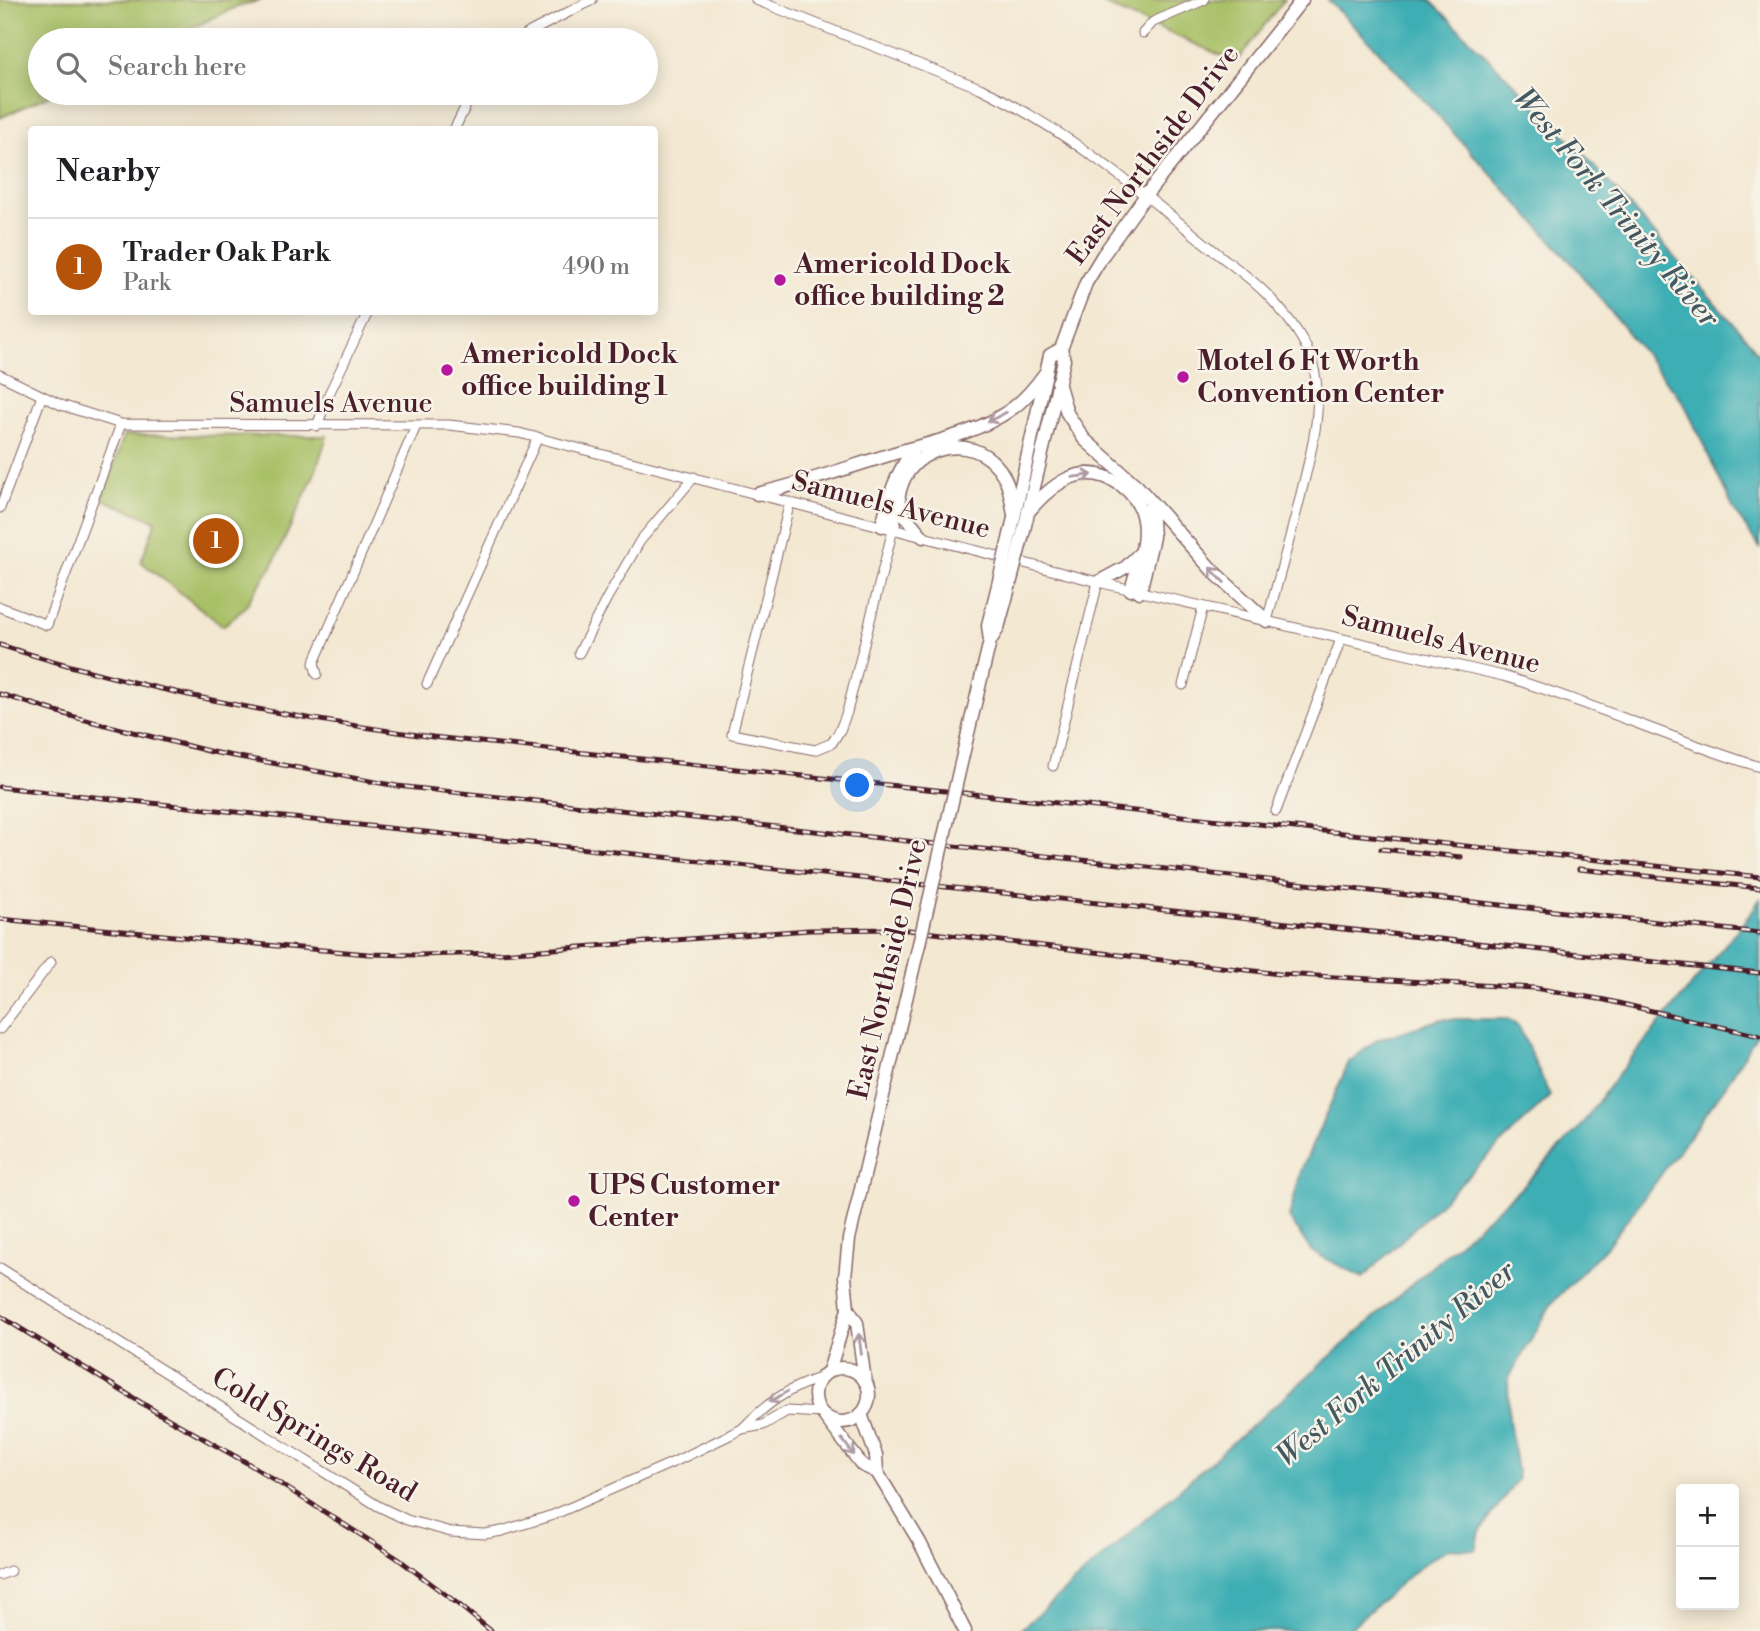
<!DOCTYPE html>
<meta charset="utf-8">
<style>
:root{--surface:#fff;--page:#f2f2f2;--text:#202124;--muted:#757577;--line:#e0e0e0;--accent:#b45309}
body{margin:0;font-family:"Libre Bodoni",serif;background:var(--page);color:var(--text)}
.controls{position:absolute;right:21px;bottom:21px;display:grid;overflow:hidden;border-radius:7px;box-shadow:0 4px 18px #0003}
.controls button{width:63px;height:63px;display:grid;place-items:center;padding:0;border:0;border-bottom:2px solid var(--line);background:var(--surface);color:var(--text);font:35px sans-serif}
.you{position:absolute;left:858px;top:786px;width:24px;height:24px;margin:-18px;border:5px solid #fff;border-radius:50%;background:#1a73e8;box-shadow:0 0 0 10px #1a73e833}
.badge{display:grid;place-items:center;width:46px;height:46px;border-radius:50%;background:var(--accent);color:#fff;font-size:23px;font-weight:700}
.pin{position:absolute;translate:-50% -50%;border:4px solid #fff;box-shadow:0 2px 7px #0006}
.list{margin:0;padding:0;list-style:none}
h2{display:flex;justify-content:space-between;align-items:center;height:91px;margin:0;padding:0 28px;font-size:30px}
h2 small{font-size:23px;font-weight:400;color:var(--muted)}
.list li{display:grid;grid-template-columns:46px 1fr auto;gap:21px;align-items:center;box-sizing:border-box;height:98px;padding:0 28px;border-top:2px solid var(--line)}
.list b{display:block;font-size:26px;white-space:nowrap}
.list p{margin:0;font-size:23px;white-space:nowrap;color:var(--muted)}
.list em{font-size:23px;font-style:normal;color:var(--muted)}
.icon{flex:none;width:38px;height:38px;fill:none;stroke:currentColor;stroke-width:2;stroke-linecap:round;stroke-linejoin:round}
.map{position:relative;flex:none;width:1760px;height:1631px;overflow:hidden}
.search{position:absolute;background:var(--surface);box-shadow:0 4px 18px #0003;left:28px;top:28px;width:630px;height:77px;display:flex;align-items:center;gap:18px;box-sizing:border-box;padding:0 24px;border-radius:38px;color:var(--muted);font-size:26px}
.panel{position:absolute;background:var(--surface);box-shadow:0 4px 18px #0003;left:28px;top:126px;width:630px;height:189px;border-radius:7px}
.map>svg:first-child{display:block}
</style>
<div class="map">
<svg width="1760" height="1631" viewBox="0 0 1760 1631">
<rect width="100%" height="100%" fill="#f7f3e8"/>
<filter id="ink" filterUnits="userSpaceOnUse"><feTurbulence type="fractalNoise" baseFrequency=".0143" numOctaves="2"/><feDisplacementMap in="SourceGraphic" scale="14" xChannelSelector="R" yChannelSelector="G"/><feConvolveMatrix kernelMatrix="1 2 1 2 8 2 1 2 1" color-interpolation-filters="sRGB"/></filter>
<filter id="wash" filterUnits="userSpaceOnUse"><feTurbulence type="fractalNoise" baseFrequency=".00686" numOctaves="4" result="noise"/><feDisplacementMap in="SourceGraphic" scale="28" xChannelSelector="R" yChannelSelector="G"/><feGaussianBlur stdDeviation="1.57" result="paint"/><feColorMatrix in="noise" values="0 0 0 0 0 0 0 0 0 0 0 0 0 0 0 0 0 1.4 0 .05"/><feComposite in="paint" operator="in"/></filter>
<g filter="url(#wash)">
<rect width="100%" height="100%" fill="#f3e8d2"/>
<g fill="#a7bf65" stroke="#786f48" stroke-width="2">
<polygon points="0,0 262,0 236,7 166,40 40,40 40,93 54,93 0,118"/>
<polygon points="1094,0 1284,0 1236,62"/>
<polygon points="124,435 327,436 315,473 272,566 244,608 223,626 141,562 156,521 102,499"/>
</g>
<g fill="#3caeb4" stroke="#436670" stroke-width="2">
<polygon points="1328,0 1430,0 1581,151 1750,342 1760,357 1760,548 1734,510 1684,403 1570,261 1378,50"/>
<polygon points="1760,899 1760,1029 1723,1090 1655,1183 1607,1246 1552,1303 1508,1380 1509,1420 1518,1478 1480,1532 1476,1550 1449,1548 1419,1567 1347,1631 1019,1631 1521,1188 1579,1128 1618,1074 1748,917"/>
<polygon points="1441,1019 1508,1019 1519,1027 1550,1096 1363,1278 1311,1251 1289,1217 1301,1171 1349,1062 1377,1040"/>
</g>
</g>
<g filter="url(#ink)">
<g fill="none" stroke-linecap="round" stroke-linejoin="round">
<defs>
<g id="minor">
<path d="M756 0 980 88C1063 128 1136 187 1207 245 1228 263 1254 279 1272 300 1288 317 1305 339 1312 362 1326 406 1310 455 1300 498 1290 539 1278 580 1267 621"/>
<polyline points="1143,33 1153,22 1204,0"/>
<polyline points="519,40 530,32 592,0"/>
<polyline points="454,130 472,93"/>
<path d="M0 375 61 405 121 424 449 425 519 433 1098 582 1503 676C1590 702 1673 740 1760 767"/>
<polyline points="317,426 328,396 368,312"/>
<polyline points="790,502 732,734 815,750 832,743 840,730 847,712 893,529"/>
<polyline points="0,508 42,396"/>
<polyline points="0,607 47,625 121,424"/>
<polyline points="579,653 607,598 640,541 694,477"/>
<polyline points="317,674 314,663 416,426"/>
<polyline points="427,684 538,437"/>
<polyline points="1183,685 1203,607"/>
<polyline points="1053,766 1098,582"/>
<polyline points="1276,811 1341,639"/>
<polyline points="0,1029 51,962"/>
<polyline points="0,1268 378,1506 407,1520 451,1532 485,1534 502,1531 553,1515 676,1461 742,1429 763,1425 787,1411 822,1413"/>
<path d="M742 1429C767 1403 788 1388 822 1377"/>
<polyline points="0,1575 10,1571"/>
</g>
<g id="tertiary">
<polyline points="1058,382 1067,413 1084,439 1137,486 1213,571 1267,621"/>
<path d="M757 494C805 483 849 467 895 453 933 442 978 433 1010 410 1025 400 1036 386 1046 372"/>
<polyline points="899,499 903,513 923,537"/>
<path d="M1028 512C1053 483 1083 459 1121 485 1133 494 1141 505 1143 520 1147 543 1137 568 1131 590"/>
<path d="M882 526C889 496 896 472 915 448"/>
<path d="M893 529C896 512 897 492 905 477 924 444 970 436 996 465 1009 479 1011 498 1014 515"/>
<polyline points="1011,531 1050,355 1061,349"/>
<polyline points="1023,534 1064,360 1061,349 1086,283 1103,255 1146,195 1302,0"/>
<polyline points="1098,582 1126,567 1139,554"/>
<polyline points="1140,592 1153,537 1151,504"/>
<polyline points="990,641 998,628 1010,584"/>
<polyline points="968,733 990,641 988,625 999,581"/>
<polyline points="848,1309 857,1323 865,1381"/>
<circle cx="842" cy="1395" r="27"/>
<polyline points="829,1371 848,1309 845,1277 849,1239 919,944"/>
<polyline points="861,1414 876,1455 877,1472 919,1541 965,1631"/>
<polyline points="825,1417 862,1465 877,1472"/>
</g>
</defs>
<use href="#minor" stroke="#856565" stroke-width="11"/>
<use href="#tertiary" stroke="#856565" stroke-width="15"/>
<use href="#minor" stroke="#fff" stroke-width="9"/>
<use href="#tertiary" stroke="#fff" stroke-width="12"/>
<defs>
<g id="rail">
<path d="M0 645C141 690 286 717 433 737L1760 877"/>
<polyline points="0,694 78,718 212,752 397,786 1760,933"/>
<polyline points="0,787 1760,973"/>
<polyline points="1381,849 1461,857"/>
<polyline points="1579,869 1760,888"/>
<polyline points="0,919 277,946 368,954 417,955 500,953 809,930 900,929 1280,974 1534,988 1605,1000 1760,1036"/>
<polyline points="0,1316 158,1413 249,1464 397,1558 458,1604 491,1631"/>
</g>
</defs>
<use href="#rail" stroke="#4a1f2b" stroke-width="5"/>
<use href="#rail" stroke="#f7f3e8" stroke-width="2.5" stroke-dasharray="8" stroke-linecap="butt"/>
<defs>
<g id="tertiary-bridge">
<polyline points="999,581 1011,531"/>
<polyline points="1010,584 1023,534"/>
<polyline points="919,944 968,733"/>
</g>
</defs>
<use href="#tertiary-bridge" stroke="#856565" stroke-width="15" stroke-linecap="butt"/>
<use href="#tertiary-bridge" stroke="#fff" stroke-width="12"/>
</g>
<defs><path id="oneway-shaft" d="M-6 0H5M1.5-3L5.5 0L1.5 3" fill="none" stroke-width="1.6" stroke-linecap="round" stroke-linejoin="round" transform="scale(1.75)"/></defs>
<g stroke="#ae9aa0">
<use href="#oneway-shaft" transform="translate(997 417) rotate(153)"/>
<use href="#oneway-shaft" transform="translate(1082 476) rotate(-7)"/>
<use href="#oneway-shaft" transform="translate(1217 575) rotate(-134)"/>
<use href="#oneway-shaft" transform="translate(860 1344) rotate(-98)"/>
<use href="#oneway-shaft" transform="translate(778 1397) rotate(149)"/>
<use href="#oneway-shaft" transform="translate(848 1447) rotate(53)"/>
</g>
</g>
<g fill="#b5179e" stroke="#f7f3e8" stroke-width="2.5">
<circle cx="780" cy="280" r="7"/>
<circle cx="447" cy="370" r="7"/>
<circle cx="1183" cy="377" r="7"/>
<circle cx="574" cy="1201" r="7"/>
</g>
<g text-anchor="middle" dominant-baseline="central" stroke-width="5" stroke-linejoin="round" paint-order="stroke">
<g font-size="28" fill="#4a1f2b" stroke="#f7f3e8">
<text transform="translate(1153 155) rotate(-53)">East Northside Drive</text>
<text x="331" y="403">Samuels Avenue</text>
<text transform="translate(891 505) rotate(14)">Samuels Avenue</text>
<text transform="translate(1441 640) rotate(14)">Samuels Avenue</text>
<text transform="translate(888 969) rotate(-77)">East Northside Drive</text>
<text transform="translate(314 1435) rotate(31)">Cold Springs Road</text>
</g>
<g font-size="28" font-weight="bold" fill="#4a1f2b" stroke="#f7f3e8" text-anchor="start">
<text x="794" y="264">Americold Dock<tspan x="794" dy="32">office building 2</tspan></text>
<text x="461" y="354">Americold Dock<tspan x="461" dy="32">office building 1</tspan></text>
<text x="1197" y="361">Motel 6 Ft Worth<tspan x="1197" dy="32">Convention Center</tspan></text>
<text x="588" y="1185">UPS Customer<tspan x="588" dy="32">Center</tspan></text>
</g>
<g font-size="30" font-style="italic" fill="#445862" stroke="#f7f3e8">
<text transform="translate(1616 208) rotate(50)">West Fork Trinity River</text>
<text transform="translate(1396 1364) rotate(-40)">West Fork Trinity River</text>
</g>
</g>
</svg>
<div class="controls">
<button>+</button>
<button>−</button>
</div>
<div class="you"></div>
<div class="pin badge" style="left:216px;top:541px">1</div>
<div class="search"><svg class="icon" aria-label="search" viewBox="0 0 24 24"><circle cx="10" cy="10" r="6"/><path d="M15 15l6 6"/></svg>Search here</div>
<section class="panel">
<h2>Nearby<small></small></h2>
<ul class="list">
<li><span class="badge">1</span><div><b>Trader Oak Park</b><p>Park</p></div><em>490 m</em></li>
</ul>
</section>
</div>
